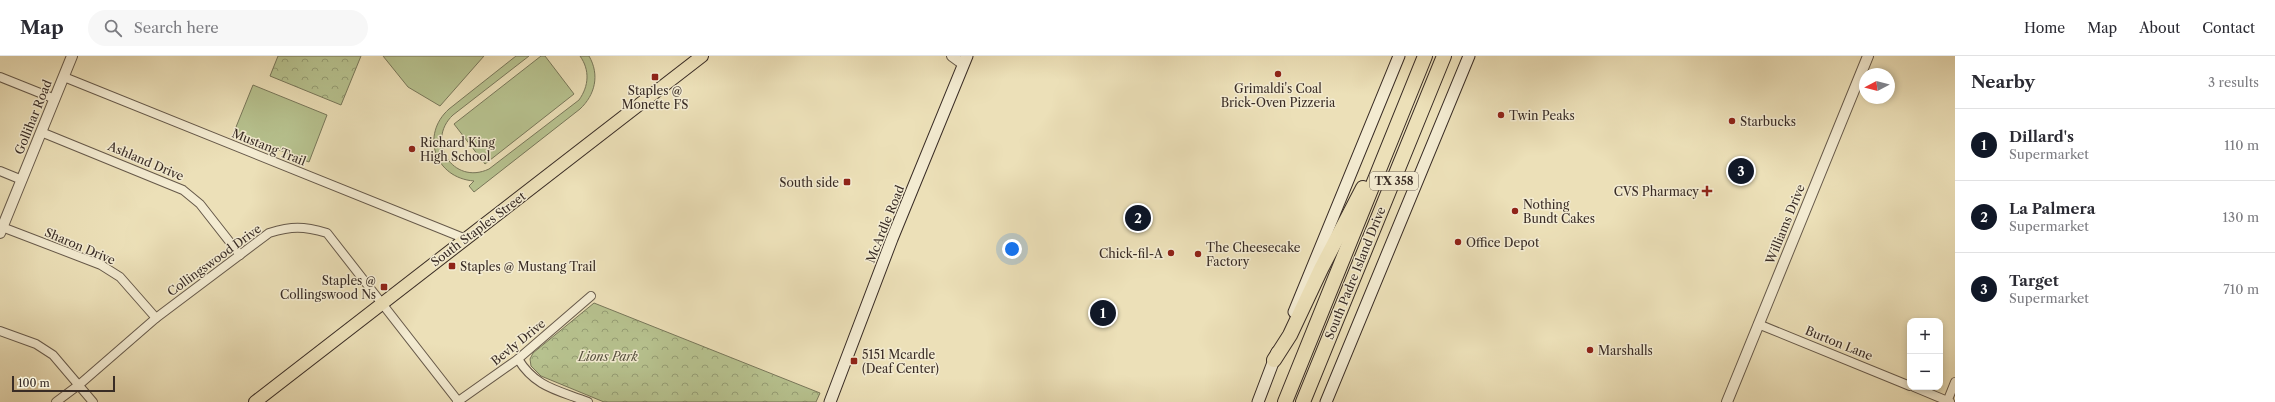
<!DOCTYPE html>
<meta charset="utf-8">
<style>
:root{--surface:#fff;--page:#f7f7f7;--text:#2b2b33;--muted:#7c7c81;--line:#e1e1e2;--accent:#111827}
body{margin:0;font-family:"Libre Caslon Text",serif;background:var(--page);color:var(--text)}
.controls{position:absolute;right:12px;bottom:12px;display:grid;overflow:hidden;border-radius:8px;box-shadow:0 2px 6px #0003}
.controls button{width:36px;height:36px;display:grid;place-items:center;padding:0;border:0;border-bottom:1px solid var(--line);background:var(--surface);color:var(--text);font:20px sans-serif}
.compass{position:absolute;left:1859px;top:12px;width:36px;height:36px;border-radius:50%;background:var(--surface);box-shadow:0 2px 6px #0003;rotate:263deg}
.scale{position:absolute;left:12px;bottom:10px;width:103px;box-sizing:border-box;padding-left:4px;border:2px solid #392c25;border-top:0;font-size:11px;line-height:14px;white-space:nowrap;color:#392c25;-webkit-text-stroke:3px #f3ebd1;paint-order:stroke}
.you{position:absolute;left:1012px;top:193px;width:14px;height:14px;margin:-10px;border:3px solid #fff;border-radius:50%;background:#1a73e8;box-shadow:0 0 0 6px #1a73e833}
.badge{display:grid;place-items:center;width:26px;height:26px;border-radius:50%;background:var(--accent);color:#fff;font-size:13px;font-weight:700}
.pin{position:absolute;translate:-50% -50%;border:2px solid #fff;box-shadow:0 1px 4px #0006}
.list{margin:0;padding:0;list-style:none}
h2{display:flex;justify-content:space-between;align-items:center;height:52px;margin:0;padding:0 16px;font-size:17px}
h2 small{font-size:13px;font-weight:400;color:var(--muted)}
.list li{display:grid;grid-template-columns:26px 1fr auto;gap:12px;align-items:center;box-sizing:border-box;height:72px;padding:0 16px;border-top:1px solid var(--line)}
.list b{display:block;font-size:15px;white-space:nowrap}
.list p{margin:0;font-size:13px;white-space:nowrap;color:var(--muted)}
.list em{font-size:13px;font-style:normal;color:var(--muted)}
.icon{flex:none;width:22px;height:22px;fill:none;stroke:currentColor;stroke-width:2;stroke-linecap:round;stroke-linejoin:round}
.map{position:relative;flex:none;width:1955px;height:346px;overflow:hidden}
header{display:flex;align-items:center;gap:24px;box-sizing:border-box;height:56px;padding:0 20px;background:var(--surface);border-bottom:1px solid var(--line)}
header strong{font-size:19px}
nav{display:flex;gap:22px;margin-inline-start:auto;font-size:14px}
.search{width:280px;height:36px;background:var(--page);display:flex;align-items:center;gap:10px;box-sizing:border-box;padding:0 14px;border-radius:22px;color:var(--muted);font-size:15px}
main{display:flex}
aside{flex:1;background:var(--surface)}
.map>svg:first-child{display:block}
</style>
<header>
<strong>Map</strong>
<div class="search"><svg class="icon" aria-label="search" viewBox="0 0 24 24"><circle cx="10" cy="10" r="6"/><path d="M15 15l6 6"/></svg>Search here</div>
<nav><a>Home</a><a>Map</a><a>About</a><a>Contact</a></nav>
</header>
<main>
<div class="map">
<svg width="1955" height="346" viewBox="0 0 1955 346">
<defs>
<pattern id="park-crowns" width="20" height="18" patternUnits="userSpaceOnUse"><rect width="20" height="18" fill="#b7c28f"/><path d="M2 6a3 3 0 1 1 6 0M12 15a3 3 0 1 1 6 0" fill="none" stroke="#969e75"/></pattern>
</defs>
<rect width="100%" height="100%" fill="#ece0b8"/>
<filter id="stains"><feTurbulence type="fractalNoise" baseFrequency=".005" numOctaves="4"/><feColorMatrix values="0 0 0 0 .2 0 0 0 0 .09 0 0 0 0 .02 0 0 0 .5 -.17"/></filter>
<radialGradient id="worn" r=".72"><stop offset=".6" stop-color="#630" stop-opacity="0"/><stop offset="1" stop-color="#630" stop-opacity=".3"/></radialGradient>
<g fill="#b7c28f" stroke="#78775a">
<polygon points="383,0 484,0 440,50 408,31"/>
<path d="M516 0H529L453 59C425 85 453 130 489 113L579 44C589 30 590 14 580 0H589C600 19 595 39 580 53L474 136 469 130 474 125C435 122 420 79 449 53Z"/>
<polygon points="541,0 545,0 574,38 485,108 454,68"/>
<polygon points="253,29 327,59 309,106 234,76"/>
</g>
<g fill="url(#park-crowns)" stroke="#78775a">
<polygon points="278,0 361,0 341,49 270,20"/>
<polygon points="594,247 820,337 816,346 604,346 541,320 531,310 530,303 533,297"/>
</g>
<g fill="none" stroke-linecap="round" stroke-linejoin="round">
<defs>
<g id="minor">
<polyline points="0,21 55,43"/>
<polyline points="64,21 466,183"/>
<polyline points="41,76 183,134 200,148 240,199"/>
<polyline points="0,115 22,124"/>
<polyline points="2,171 101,209 120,221 156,262"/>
<polyline points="1758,268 1910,330"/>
<polyline points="0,275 36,288 53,299 93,346"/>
<path d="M518 303C536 332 558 334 588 346"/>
<polyline points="1914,331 1950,346"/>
<path d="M56 346 80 328 156 262 269 177C292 170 303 170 327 177L458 345"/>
<polyline points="457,346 518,303 591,240"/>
<polyline points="1947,346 1955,326"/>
</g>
<g id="tertiary">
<polyline points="952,0 963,8"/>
<polyline points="0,177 72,0"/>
<polyline points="1727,346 1868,0"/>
</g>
<g id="secondary">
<polyline points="1294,256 1399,0"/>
<polyline points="830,346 892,183 967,0"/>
<polyline points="1258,346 1277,296"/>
<polyline points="1326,346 1469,0"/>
</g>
<polyline id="primary" points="255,346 702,0"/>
<g id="motorway">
<polyline points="1274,304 1290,279 1321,213 1363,132"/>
<polyline points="1285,346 1425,0"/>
<polyline points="1303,346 1444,0"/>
</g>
</defs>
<use href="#minor" stroke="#66594a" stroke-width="10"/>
<use href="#tertiary" stroke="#66594a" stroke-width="12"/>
<use href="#secondary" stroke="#392c25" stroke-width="13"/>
<use href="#primary" stroke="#392c25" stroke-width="14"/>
<use href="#motorway" stroke="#392c25" stroke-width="16"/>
<use href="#minor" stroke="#f3ebd1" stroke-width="8"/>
<use href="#tertiary" stroke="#f3ebd1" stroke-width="10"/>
<use href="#secondary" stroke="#f3ebd1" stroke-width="11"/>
<use href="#primary" stroke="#ece0b8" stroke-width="12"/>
<use href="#motorway" stroke="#ece0b8" stroke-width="14"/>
</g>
<g fill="#8f2418" stroke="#f3ebd1" stroke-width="1.5">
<circle cx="1278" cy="18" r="4"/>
<rect x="651" y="17" width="8" height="8" rx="2"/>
<circle cx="1501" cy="59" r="4"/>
<circle cx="1732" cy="65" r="4"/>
<circle cx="412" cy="93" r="4"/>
<rect x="843" y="122" width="8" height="8" rx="2"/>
<path d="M1705 129h4v4h4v4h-4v4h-4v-4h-4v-4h4z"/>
<circle cx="1515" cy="155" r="4"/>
<circle cx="1458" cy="186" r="4"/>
<circle cx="1171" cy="197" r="4"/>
<circle cx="1198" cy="198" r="4"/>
<rect x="448" y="206" width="8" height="8" rx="2"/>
<rect x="380" y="227" width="8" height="8" rx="2"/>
<circle cx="1590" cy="294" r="4"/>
<rect x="850" y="301" width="8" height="8" rx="2"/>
</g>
<g text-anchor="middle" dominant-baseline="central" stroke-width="3" stroke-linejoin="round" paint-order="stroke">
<rect fill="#f3ebd1" stroke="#716559" stroke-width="1" x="1370" y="116" width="48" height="18" rx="3"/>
<g font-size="11" font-weight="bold" fill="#392c25">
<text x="1394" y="125">TX 358</text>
</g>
<g font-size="12" fill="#392c25" stroke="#f3ebd1" text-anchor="start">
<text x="1278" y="32" text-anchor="middle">Grimaldi's Coal<tspan x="1278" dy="14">Brick-Oven Pizzeria</tspan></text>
<text x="655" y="34" text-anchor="middle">Staples @<tspan x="655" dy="14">Monette FS</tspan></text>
<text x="1509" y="59">Twin Peaks</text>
<text x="1740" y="65">Starbucks</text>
<text x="420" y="86">Richard King<tspan x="420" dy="14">High School</tspan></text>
<text x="839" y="126" text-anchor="end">South side</text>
<text x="1699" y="135" text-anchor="end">CVS Pharmacy</text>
<text x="1523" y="148">Nothing<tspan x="1523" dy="14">Bundt Cakes</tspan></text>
<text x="1466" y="186">Office Depot</text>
<text x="1206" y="191">The Cheesecake<tspan x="1206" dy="14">Factory</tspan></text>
<text x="1163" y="197" text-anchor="end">Chick-fil-A</text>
<text x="460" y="210">Staples @ Mustang Trail</text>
<text x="376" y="224" text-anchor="end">Staples @<tspan x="376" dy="14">Collingswood Ns</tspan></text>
<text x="1598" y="294">Marshalls</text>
<text x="862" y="298">5151 Mcardle<tspan x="862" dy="14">(Deaf Center)</tspan></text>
</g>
<g font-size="12" fill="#392c25" stroke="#f3ebd1">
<text transform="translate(33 61) rotate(-68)">Gollihar Road</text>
<text transform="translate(269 91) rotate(22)">Mustang Trail</text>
<text transform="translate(146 105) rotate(23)">Ashland Drive</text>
<text transform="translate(885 168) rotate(-68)">McArdle Road</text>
<text transform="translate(1785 168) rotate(-68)">Williams Drive</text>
<text transform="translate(478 173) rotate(-37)">South Staples Street</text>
<text transform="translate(80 190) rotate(23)">Sharon Drive</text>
<text transform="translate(214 204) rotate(-36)">Collingswood Drive</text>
<text transform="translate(1355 217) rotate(-68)">South Padre Island Drive</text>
<text transform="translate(518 286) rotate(-39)">Bevly Drive</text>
<text transform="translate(1839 287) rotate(22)">Burton Lane</text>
</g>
<g font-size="12" font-style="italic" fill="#585240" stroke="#f3ebd1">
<text x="608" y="300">Lions Park</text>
</g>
</g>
<rect width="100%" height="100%" filter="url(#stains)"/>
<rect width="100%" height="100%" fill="url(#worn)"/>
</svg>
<div class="controls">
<button>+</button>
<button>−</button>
</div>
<svg class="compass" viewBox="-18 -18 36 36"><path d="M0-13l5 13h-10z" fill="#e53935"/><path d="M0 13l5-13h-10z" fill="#7c7c81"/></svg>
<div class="scale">100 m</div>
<div class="you"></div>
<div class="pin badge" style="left:1103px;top:257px">1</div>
<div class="pin badge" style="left:1138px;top:162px">2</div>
<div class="pin badge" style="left:1741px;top:115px">3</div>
</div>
<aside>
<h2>Nearby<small>3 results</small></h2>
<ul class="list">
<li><span class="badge">1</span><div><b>Dillard's</b><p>Supermarket</p></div><em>110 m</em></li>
<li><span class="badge">2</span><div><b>La Palmera</b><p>Supermarket</p></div><em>130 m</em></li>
<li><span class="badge">3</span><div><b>Target</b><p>Supermarket</p></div><em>710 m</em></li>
</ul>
</aside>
</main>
